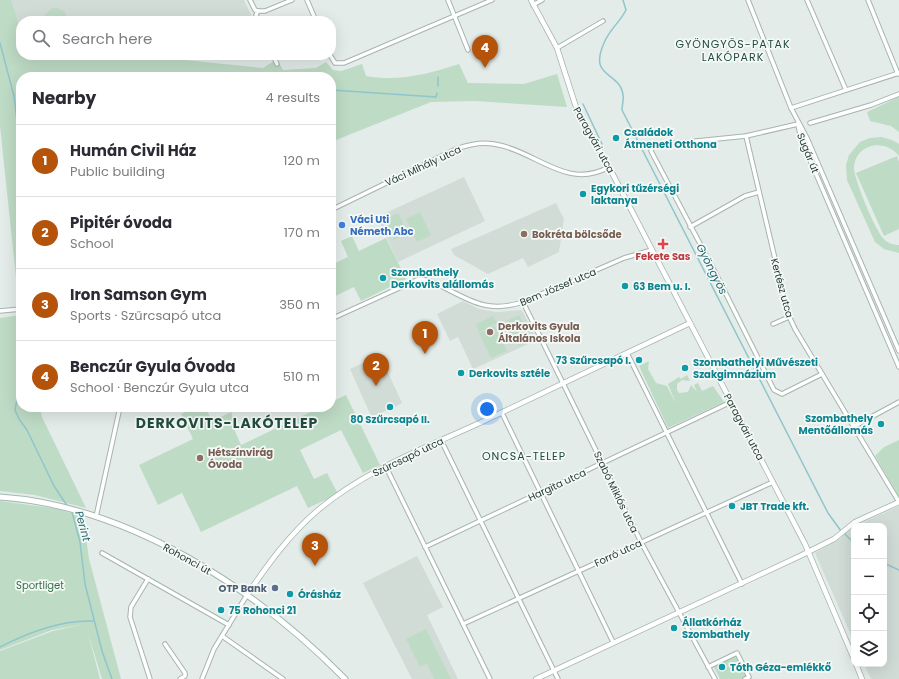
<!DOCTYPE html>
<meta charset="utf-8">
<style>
:root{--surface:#fff;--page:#f7f7f7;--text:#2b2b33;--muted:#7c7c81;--line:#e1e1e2;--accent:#b45309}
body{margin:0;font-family:Poppins,sans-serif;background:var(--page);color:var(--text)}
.controls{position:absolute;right:12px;bottom:12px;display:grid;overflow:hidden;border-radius:8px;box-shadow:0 4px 16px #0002}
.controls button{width:36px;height:36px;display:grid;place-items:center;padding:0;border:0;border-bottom:1px solid var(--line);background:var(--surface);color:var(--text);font:20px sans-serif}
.you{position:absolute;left:487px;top:409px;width:14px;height:14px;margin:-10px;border:3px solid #fff;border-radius:50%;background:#1a73e8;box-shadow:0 0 0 6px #1a73e833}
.badge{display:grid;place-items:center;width:26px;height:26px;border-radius:50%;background:var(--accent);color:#fff;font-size:13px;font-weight:700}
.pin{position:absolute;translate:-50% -33px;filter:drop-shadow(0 1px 2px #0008)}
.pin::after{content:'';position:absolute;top:21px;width:14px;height:12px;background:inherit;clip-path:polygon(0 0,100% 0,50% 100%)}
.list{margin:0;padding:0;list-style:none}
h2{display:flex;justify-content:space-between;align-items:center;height:52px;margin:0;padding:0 16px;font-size:17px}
h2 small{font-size:13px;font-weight:400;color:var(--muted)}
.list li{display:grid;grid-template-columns:26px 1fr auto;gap:12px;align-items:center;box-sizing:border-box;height:72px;padding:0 16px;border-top:1px solid var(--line)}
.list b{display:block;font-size:15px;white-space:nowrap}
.list p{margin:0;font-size:13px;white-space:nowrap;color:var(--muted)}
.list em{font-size:13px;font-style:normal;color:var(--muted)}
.icon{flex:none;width:22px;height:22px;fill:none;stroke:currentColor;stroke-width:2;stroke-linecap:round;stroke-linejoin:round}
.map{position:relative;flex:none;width:899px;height:679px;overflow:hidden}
.search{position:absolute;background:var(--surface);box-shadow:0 4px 16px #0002;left:16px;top:16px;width:320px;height:44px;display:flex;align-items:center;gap:10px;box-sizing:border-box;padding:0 14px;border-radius:16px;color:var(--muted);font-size:15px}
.panel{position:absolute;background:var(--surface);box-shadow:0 4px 16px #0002;left:16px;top:72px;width:320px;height:340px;border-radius:16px}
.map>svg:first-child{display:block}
</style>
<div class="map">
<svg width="899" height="679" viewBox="0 0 899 679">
<rect width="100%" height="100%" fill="#e3ece8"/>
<g fill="#d2dcd7">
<polygon points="11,0 244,0 254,21 21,21 21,30"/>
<polygon points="136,55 186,55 176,60"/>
<polygon points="464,177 485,221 398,262 377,217"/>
<polygon points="556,203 564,219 559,252 528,267 523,258 488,274 454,255 451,249"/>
<polygon points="463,301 479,309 496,312 521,310 523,312 537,340 473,369 458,337 450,341 437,314"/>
<polygon points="380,355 402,403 393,408 390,404 387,405 389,409 372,418 350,369"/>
<polygon points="899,506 899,679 871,679 864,664 884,664 884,526 855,526"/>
<polygon points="854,526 854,642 815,553 840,539"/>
<polygon points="417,556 443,607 427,615 458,679 412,679 363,583"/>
</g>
<g fill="#bedbc5">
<path d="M0 0H11C19 21 21 32 21 55H136L263 68 277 59 283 70 316 68 326 62 333 70 341 71 362 64 366 76C399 82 428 74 459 64L468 83 524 84 557 74 567 107 475 101 431 102 331 142V77H21V407H40L42 417 86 508 35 495 0 491V318L20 315 0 126Z"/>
<polygon points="52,8 57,8 65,12 68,21 43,21 45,14"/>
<polygon points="899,97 899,132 891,126 870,121 867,112"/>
<path d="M881 137 892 140 899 144V156C886 138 856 143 854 167 853 177 875 230 883 238 887 243 893 245 899 245V253L884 249 875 242 847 180 846 165 849 155 860 142 870 138Z"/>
<polygon points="897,156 899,162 899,229 884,236 856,173"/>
<polygon points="420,212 431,235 417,242 406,219"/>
<polygon points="398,213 408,233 394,240 384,220"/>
<polygon points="352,236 359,251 386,238 406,279 361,301 354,287 331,298 331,265 348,257 341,241"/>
<polygon points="519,315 531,340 518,346 506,321"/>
<polygon points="493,316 497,323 479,332 476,324"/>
<polygon points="495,326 507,351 491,358 479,333"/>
<polygon points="649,361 648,369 656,383 667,386 676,404 668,384 679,377 681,379 687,375 690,381 682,380 677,384 677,390 679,393 688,392 691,385 697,392 694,385 698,383 702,391 713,386 724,402 668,428 639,366"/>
<polygon points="346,395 380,465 363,473 341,430 300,450 314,479 327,473 338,494 308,508 297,486 201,532 182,493 158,505 139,465 193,439 181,414 197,407 205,407 212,421 231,412 237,427 234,429 241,445 321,407 331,407 331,402"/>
<polygon points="899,440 899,497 875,456 884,447"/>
<polygon points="0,501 52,508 83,516 89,559 121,679 102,679 88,633 100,679 0,679 0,651 53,631 86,624 52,630 0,650"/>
<polygon points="426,629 451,679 434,679 427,664 436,659 420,667 406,639"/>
<polygon points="737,653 748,676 743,679 720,679 713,665"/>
</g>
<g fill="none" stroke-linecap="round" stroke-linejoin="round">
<g stroke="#90c5cc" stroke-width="1.5">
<path d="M623 0 626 10C620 22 609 30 604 43 588 79 620 71 623 95 624 99 622 105 622 110L828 513 841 531"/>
<polyline points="0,43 14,96 21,154"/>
<polyline points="438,86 438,77"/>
<polyline points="331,90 436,97 437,93"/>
<polyline points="583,104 602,144"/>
<polyline points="21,388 16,404 15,410 19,419 27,430 54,486 68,507"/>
<polyline points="72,512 80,542 85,584 102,651 112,679"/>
<polyline points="844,533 854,543"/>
<polyline points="884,563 899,570"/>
<path d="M0 647C27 633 62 620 93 621"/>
</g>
<defs>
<g id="minor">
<polyline points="250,0 255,10 258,11"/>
<polyline points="307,0 316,21"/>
<polyline points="448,0 468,50"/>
<polyline points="748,0 791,108 807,138 899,351"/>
<polyline points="807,0 846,90"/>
<polyline points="868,0 898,74"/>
<polyline points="533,5 542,0"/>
<polyline points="258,11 265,11 292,0"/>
<polyline points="258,11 256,15 259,21"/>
<polyline points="557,48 603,21"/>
<polyline points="273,55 277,64"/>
<polyline points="330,55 335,63 344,63 492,0"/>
<polyline points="791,108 899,73"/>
<polyline points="810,123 871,105 899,94"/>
<polyline points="798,124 746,136 657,145 652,148 651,151 715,272 774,390 782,394 822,374"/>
<polyline points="798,125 801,139 899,367"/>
<polyline points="746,136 788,314 795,329 899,502"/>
<path d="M331 210 456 149C470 144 484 141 499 145 538 153 567 190 609 167"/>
<polyline points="690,227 745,196 759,192"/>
<polyline points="523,302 641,542 715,679"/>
<polyline points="0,311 21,309"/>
<path d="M331 319 419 279C428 279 435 283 443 287 472 302 489 313 523 302L624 258 652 250"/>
<polyline points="773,324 789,317"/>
<polyline points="627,353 742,584"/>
<polyline points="124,407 139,407"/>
<polyline points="502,413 613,642"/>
<polyline points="853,427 899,402"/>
<polyline points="441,440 558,679"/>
<polyline points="386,467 490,679"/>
<polyline points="96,517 120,407"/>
<polyline points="425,547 731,402"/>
<polyline points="102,553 229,625"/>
<polyline points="148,579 131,607 130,617 150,679"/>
<polyline points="463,624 773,482"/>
<polyline points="222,636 283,679"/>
<polyline points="165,644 185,673 185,676 180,679"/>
<polyline points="708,667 737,653 749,677 745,679"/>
<polyline points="202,679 214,649 247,595"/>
</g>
<g id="tertiary">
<polyline points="531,0 557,48 576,107 609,167 805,544 854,659"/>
<path d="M247 595C268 564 289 535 318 510 368 468 431 446 488 419 556 387 623 355 690 323"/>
<polyline points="856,664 862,679"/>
<polyline points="536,679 800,556 834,539 855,522 899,502"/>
</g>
<path id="secondary" d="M0 497C129 506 257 589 345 679"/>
</defs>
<use href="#minor" stroke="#a6b4af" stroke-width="5.5"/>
<use href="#tertiary" stroke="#a6b4af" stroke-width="6"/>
<use href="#secondary" stroke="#a3b7af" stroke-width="7"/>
<use href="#minor" stroke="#fff" stroke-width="3.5"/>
<use href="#tertiary" stroke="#fff" stroke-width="4.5"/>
<use href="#secondary" stroke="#fff" stroke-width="5"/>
</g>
<g fill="#0f9aa8" stroke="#f4f9f6" stroke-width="1.5">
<circle cx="616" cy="138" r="4"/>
<circle cx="583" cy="194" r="4"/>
<circle cx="383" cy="278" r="4"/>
<circle cx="625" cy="286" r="4"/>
<circle cx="639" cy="360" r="4"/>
<circle cx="685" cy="368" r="4"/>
<circle cx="461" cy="373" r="4"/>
<circle cx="390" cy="407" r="4"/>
<circle cx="881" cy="424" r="4"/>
<circle cx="732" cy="506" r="4"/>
<circle cx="290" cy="594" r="4"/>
<circle cx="221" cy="610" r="4"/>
<circle cx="674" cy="628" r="4"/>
<circle cx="722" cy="667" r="4"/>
</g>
<circle fill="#3f7fe0" stroke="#f4f9f6" stroke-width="1.5" cx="342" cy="225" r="4"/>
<g fill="#8d6e63" stroke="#f4f9f6" stroke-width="1.5">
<circle cx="524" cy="234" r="4"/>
<circle cx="490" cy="332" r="4"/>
<circle cx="200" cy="458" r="4"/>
</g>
<path fill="#e0444e" stroke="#f4f9f6" stroke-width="1.5" d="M661 238h4v4h4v4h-4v4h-4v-4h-4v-4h4z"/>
<circle fill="#5c6f8a" stroke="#f4f9f6" stroke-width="1.5" cx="275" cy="588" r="4"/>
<g text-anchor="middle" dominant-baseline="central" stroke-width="3.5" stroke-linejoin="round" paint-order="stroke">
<g font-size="10" font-weight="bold" fill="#0d838f" stroke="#f4f9f6" text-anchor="start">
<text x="624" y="132">Családok<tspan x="624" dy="12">Átmeneti Otthona</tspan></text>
<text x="591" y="188">Egykori tűzérségi<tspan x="591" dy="12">laktanya</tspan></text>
<text x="391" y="272">Szombathely<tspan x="391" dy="12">Derkovits alállomás</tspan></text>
<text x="633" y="286">63 Bem u. I.</text>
<text x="631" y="360" text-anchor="end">73 Szűrcsapó I.</text>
<text x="693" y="362">Szombathelyi Művészeti<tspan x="693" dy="12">Szakgimnázium</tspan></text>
<text x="469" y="373">Derkovits sztéle</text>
<text x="873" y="418" text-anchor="end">Szombathely<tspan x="873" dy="12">Mentőállomás</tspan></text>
<text x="390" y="419" text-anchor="middle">80 Szűrcsapó II.</text>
<text x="740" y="506">JBT Trade kft.</text>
<text x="298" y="594">Órásház</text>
<text x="229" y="610">75 Rohonci 21</text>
<text x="682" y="622">Állatkórház<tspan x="682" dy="12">Szombathely</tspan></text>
<text x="730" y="667">Tóth Géza-emlékkő</text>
</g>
<g font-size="10" fill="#253c35" stroke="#f4f9f6">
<text transform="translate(594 140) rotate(61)">Paragvári utca</text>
<text transform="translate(808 153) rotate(68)">Sugár út</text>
<text transform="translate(423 166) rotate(-25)">Váci Mihály utca</text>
<text transform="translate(558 287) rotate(-23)">Bem József utca</text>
<text transform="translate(782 288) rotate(75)">Kertész utca</text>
<text transform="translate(744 427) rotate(62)">Paragvári utca</text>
<text transform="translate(408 457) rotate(-26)">Szűrcsapó utca</text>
<text transform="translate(557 485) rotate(-25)">Hargita utca</text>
<text transform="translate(616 492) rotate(64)">Szabó Miklós utca</text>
<text transform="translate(618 553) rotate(-25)">Forró utca</text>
<text transform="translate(187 559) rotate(29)">Rohonci út</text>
</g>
<g font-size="10" font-weight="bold" fill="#366cbe" stroke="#f4f9f6" text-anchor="start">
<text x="350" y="219">Váci Uti<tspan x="350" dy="12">Németh Abc</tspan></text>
</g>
<g font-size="10" font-weight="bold" fill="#785e54" stroke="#f4f9f6" text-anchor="start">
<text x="532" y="234">Bokréta bölcsőde</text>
<text x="498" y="326">Derkovits Gyula<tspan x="498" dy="12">Általános Iskola</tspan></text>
<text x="208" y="452">Hétszínvirág<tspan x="208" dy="12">Óvoda</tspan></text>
</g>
<g font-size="10" font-weight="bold" fill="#be3a42" stroke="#f4f9f6">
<text x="663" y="256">Fekete Sas</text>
</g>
<g font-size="10" fill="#326f48" stroke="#f4f9f6">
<text x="40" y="585">Sportliget</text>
</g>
<g font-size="10" font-weight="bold" fill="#4e5e75" stroke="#f4f9f6" text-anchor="end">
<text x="267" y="588">OTP Bank</text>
</g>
<g font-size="11" letter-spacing="1" fill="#224c40" stroke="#f4f9f6">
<text x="733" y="44">GYÖNGYÖS-PATAK<tspan x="733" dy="13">LAKÓPARK</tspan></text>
<text x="524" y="456">ONCSA-TELEP</text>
</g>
<g font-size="11" font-style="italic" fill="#246873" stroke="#f4f9f6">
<text transform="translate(712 269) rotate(63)">Gyöngyös</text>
<text transform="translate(83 526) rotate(74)">Perint</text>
</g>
<g font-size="14" font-weight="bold" letter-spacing="1" fill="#224c40" stroke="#f4f9f6">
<text x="227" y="423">DERKOVITS-LAKÓTELEP</text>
</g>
</g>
</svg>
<div class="controls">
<button>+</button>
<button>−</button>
<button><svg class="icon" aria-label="locate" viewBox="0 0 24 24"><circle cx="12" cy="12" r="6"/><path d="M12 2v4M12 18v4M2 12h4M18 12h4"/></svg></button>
<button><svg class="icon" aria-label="layers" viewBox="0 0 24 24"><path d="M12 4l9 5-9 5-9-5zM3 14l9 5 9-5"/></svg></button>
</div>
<div class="you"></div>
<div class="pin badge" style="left:425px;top:354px">1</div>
<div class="pin badge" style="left:376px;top:386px">2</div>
<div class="pin badge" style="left:315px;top:566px">3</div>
<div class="pin badge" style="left:485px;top:68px">4</div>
<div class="search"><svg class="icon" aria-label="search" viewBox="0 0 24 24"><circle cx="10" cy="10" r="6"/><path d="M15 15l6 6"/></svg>Search here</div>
<section class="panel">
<h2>Nearby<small>4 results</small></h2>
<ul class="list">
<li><span class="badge">1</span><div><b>Humán Civil Ház</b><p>Public building</p></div><em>120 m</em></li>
<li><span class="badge">2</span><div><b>Pipitér óvoda</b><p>School</p></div><em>170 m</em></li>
<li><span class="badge">3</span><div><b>Iron Samson Gym</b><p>Sports · Szűrcsapó utca</p></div><em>350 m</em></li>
<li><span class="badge">4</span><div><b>Benczúr Gyula Óvoda</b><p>School · Benczúr Gyula utca</p></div><em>510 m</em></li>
</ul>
</section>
</div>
